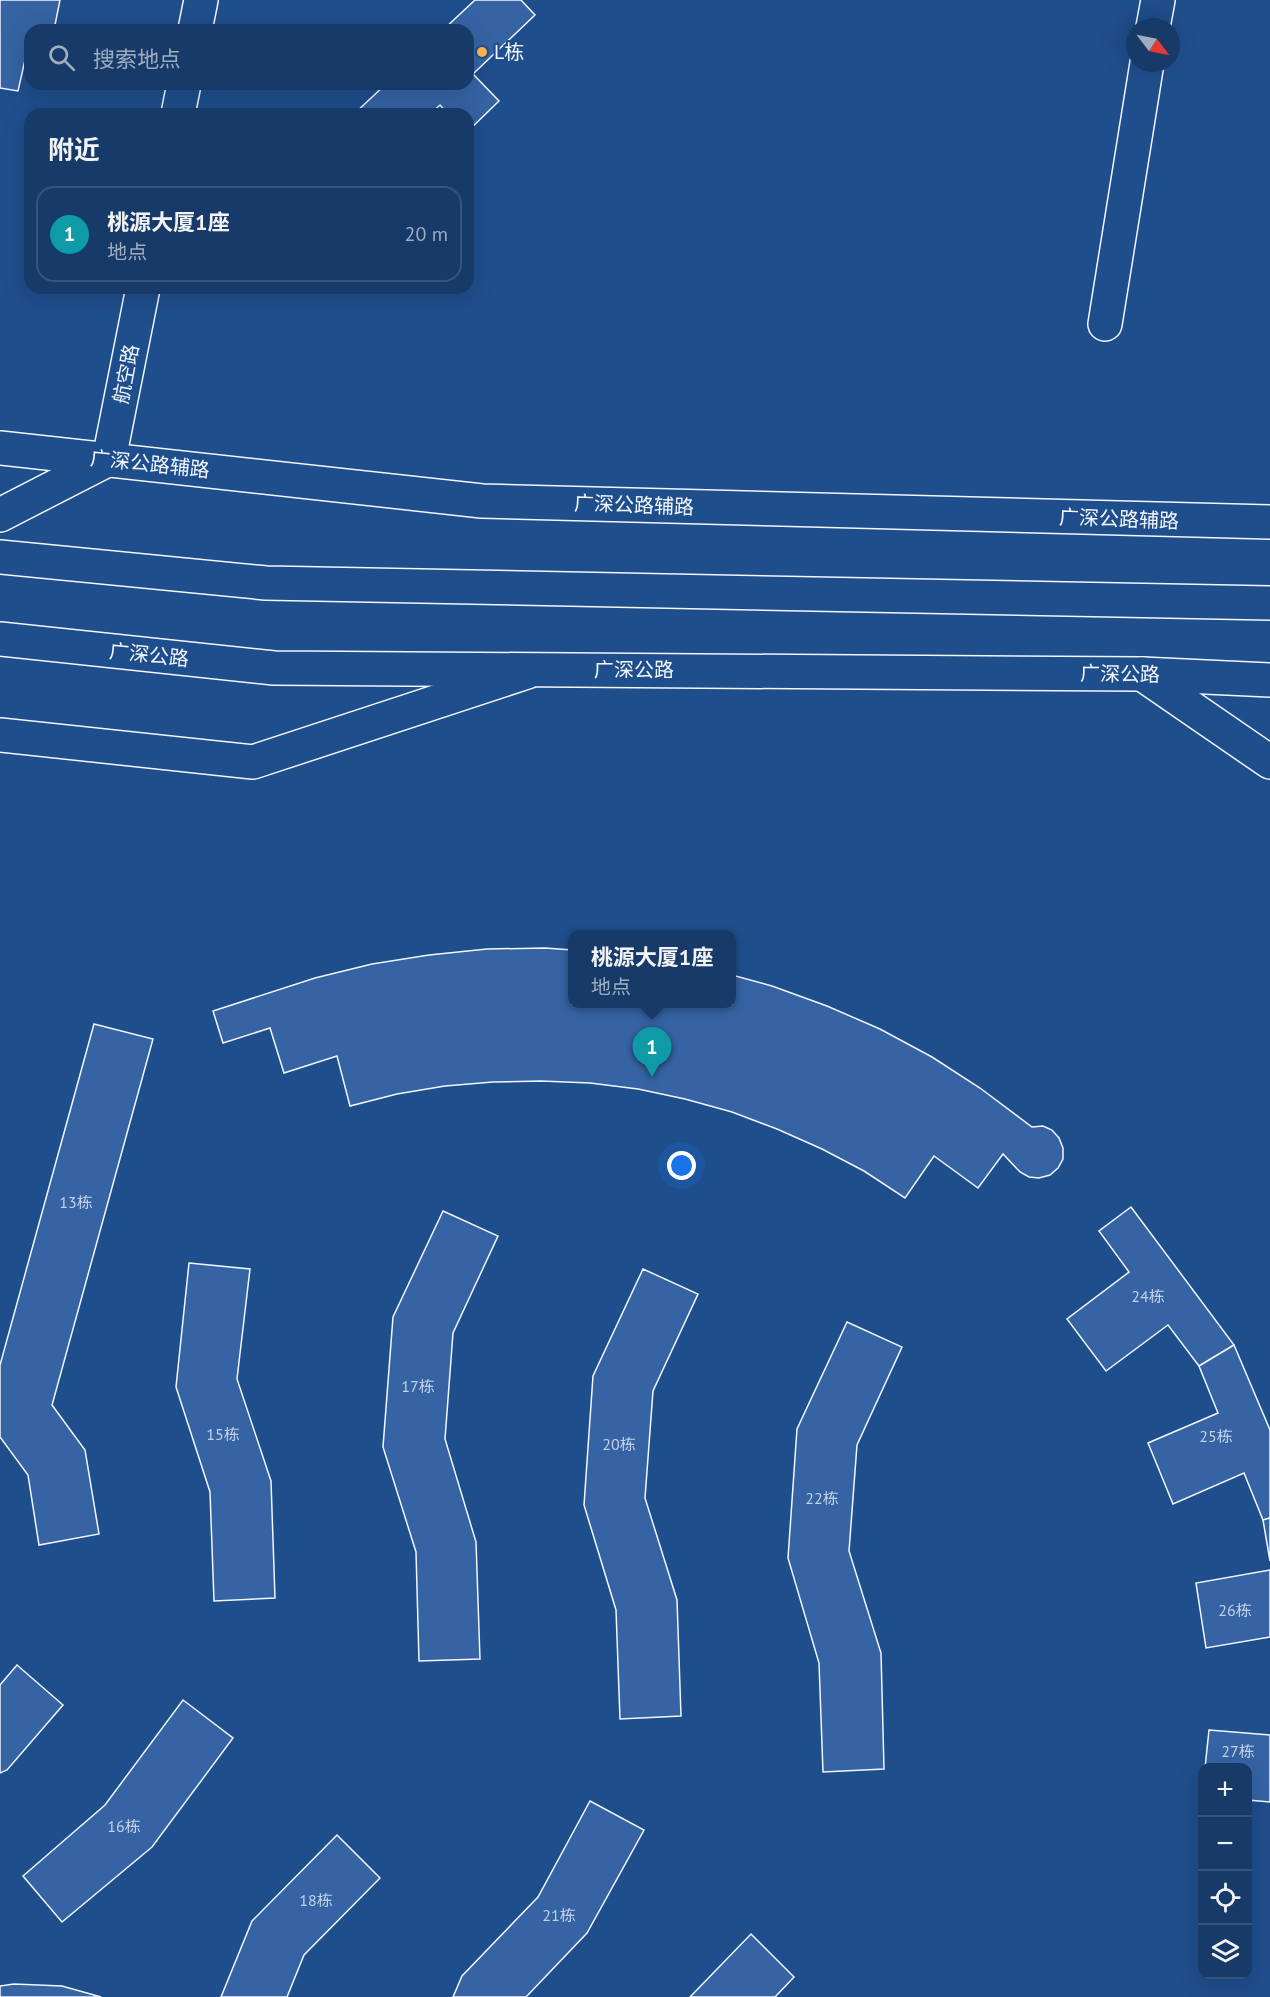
<!DOCTYPE html>
<html lang="zh">
<meta charset="utf-8">
<style>
:root{--surface:#173a69;--page:#244571;--text:#f1f3f6;--muted:#9eadc0;--line:#36547d;--accent:#e797bd}
body{margin:0;font-family:"PT Sans","Noto Sans SC",sans-serif;background:var(--page);color:var(--text)}
.controls{position:absolute;right:18px;bottom:18px;display:grid;overflow:hidden;border-radius:12px;box-shadow:0 6px 24px #0002}
.controls button{width:54px;height:54px;display:grid;place-items:center;padding:0;border:0;border-bottom:2px solid var(--line);background:var(--surface);color:var(--text);font:30px sans-serif}
.compass{position:absolute;left:1126px;top:18px;width:54px;height:54px;border-radius:50%;background:var(--surface);box-shadow:0 6px 24px #0002;rotate:122deg}
.you{position:absolute;left:682px;top:1166px;width:21px;height:21px;margin:-15px;border:4px solid #fff;border-radius:50%;background:#1a73e8;box-shadow:0 0 0 9px #1a73e833}
.badge{display:grid;place-items:center;width:39px;height:39px;border-radius:50%;background:var(--accent);color:#fff;font-size:20px;font-weight:700}
.pin{position:absolute;translate:-50% -50px;filter:drop-shadow(0 2px 3px #0008)}
.pin::after{content:'';position:absolute;top:32px;width:21px;height:18px;background:inherit;clip-path:polygon(0 0,100% 0,50% 100%)}
.popup{position:absolute;left:568px;top:930px;width:168px;height:78px;box-sizing:border-box;display:grid;place-content:center;border-radius:12px;background:var(--surface);filter:drop-shadow(0 2px 4px #0005);font-size:20px;white-space:nowrap;color:var(--muted)}
.popup b{font-size:22px;color:var(--text)}
.popup::after{content:'';position:absolute;left:50%;top:100%;margin-left:-12px;border:12px solid transparent;border-top-color:var(--surface)}
.list{margin:0;padding:0;list-style:none}
h2{display:flex;justify-content:space-between;align-items:center;height:78px;margin:0;padding:0 24px;font-size:26px}
h2 small{font-size:20px;font-weight:400;color:var(--muted)}
.list li{display:grid;grid-template-columns:39px 1fr auto;gap:18px;align-items:center;box-sizing:border-box;height:96px;margin:0 12px 12px;padding:0 12px;border:2px solid var(--line);border-radius:18px}
.list b{display:block;font-size:22px;white-space:nowrap}
.list p{margin:0;font-size:20px;white-space:nowrap;color:var(--muted)}
.list em{font-size:20px;font-style:normal;color:var(--muted)}
.icon{flex:none;width:33px;height:33px;fill:none;stroke:currentColor;stroke-width:2;stroke-linecap:round;stroke-linejoin:round}
.map{position:relative;flex:none;width:1270px;height:1997px;overflow:hidden}
.search{position:absolute;background:var(--surface);box-shadow:0 6px 24px #0002;left:24px;top:24px;width:450px;height:66px;display:flex;align-items:center;gap:15px;box-sizing:border-box;padding:0 21px;border-radius:18px;color:var(--muted);font-size:22px}
.panel{position:absolute;background:var(--surface);box-shadow:0 6px 24px #0002;left:24px;top:108px;width:450px;height:186px;border-radius:18px}
.map>svg:first-child{display:block}
</style>
<div class="map">
<svg width="1270" height="1997" viewBox="0 0 1270 1997">
<rect width="100%" height="100%" fill="#1f4e8c"/>
<g fill="#3563a3" stroke="#f2f6ff" stroke-width="1.5">
<polygon points="0,0 60,0 54,30 30,30 30,38 18,91 0,88"/>
<polygon points="475,0 521,0 535,15 473,74 499,101 468,131 468,114 448,114 440,105 430,114 354,114 386,84 468,84 468,30 443,30"/>
<polygon points="545,948 572,950 572,1004 732,1004 732,975 772,986 827,1006 880,1029 932,1057 980,1088 1032,1127 1043,1126 1052,1130 1059,1138 1063,1148 1063,1159 1058,1168 1050,1175 1039,1178 1029,1177 1020,1172 1003,1154 978,1188 934,1156 905,1198 864,1171 822,1149 777,1129 732,1112 685,1099 638,1089 590,1083 541,1081 493,1082 445,1086 397,1094 350,1106 337,1056 284,1073 270,1028 223,1043 213,1011 315,978 372,964 429,955 487,949"/>
<polygon points="94,1024 153,1039 52,1405 85,1450 99,1534 39,1545 28,1475 0,1437 0,1365"/>
<polygon points="1131,1207 1234,1345 1199,1366 1168,1325 1106,1371 1067,1319 1129,1272 1099,1231"/>
<polygon points="443,1211 498,1236 453,1333 445,1439 476,1542 480,1659 419,1661 416,1552 383,1447 393,1317"/>
<polygon points="189,1263 250,1269 237,1379 271,1481 275,1598 214,1601 210,1492 176,1387"/>
<polygon points="643,1269 698,1294 653,1391 645,1498 677,1600 681,1716 620,1719 616,1610 584,1505 593,1376"/>
<polygon points="847,1322 902,1347 857,1445 849,1551 881,1653 884,1769 823,1772 819,1663 788,1558 797,1429"/>
<polygon points="1234,1345 1270,1430 1270,1518 1263,1520 1244,1473 1173,1504 1148,1443 1218,1413 1199,1366"/>
<polygon points="1270,1518 1270,1561 1263,1520"/>
<polygon points="1270,1570 1270,1637 1206,1648 1196,1583"/>
<polygon points="17,1665 63,1705 7,1770 0,1773 0,1685"/>
<polygon points="183,1700 233,1738 152,1847 62,1922 23,1876 105,1805"/>
<polygon points="1209,1730 1270,1735 1270,1802 1248,1800 1248,1768 1205,1768"/>
<polygon points="590,1801 644,1830 587,1933 526,1997 453,1997 462,1976 538,1897"/>
<polygon points="337,1835 380,1878 304,1955 287,1997 221,1997 252,1921"/>
<polygon points="751,1934 794,1977 775,1997 690,1997"/>
<polygon points="14,1984 62,1986 101,1997 0,1997 0,1986"/>
</g>
<g fill="none" stroke-linecap="round" stroke-linejoin="round">
<defs>
<g id="minor">
<polyline points="1153,27 1158,0"/>
<polyline points="195,30 201,0"/>
<polyline points="178,114 184,84"/>
<polyline points="1105,324 1147,63"/>
<polyline points="109,459 143,288"/>
</g>
<g id="major">
<polyline points="0,448 482,501 1270,522"/>
<polyline points="0,735 253,762 527,672"/>
</g>
<g id="highway">
<polyline points="0,515 109,459"/>
<polyline points="0,557 266,583 1270,603"/>
<polyline points="0,639 274,668 1142,674 1270,680"/>
<polyline points="1142,674 1270,762"/>
</g>
</defs>
<use href="#minor" stroke="#f2f6ff" stroke-width="36"/>
<use href="#major" stroke="#f2f6ff" stroke-width="36"/>
<use href="#highway" stroke="#f2f6ff" stroke-width="36"/>
<use href="#minor" stroke="#1f4e8c" stroke-width="33"/>
<use href="#major" stroke="#1f4e8c" stroke-width="33"/>
<use href="#highway" stroke="#1f4e8c" stroke-width="33"/>
</g>
<circle fill="#ffb74d" stroke="#1f4e8c" stroke-width="2" cx="482" cy="52" r="6"/>
<g text-anchor="middle" dominant-baseline="central" stroke-width="4.5" stroke-linejoin="round" paint-order="stroke">
<g font-size="16" fill="#c3d1e8">
<text x="76" y="1202">13栋</text>
<text x="1148" y="1296">24栋</text>
<text x="418" y="1386">17栋</text>
<text x="223" y="1434">15栋</text>
<text x="1216" y="1436">25栋</text>
<text x="619" y="1444">20栋</text>
<text x="822" y="1498">22栋</text>
<text x="1235" y="1610">26栋</text>
<text x="1238" y="1751">27栋</text>
<text x="124" y="1826">16栋</text>
<text x="316" y="1900">18栋</text>
<text x="559" y="1915">21栋</text>
</g>
<g font-size="20" fill="#f2f6ff" stroke="#1f4e8c" text-anchor="start">
<text x="494" y="52">L栋</text>
</g>
<g font-size="20" fill="#f2f6ff" stroke="#1f4e8c">
<text transform="translate(126 374) rotate(-79)">航空路</text>
<text transform="translate(150 464) rotate(6)">广深公路辅路</text>
<text transform="translate(634 505) rotate(2)">广深公路辅路</text>
<text transform="translate(1119 519) rotate(2)">广深公路辅路</text>
<text transform="translate(149 655) rotate(6)">广深公路</text>
<text x="634" y="670">广深公路</text>
<text transform="translate(1120 674) rotate(1)">广深公路</text>
</g>
</g>
</svg>
<div class="controls">
<button>+</button>
<button>−</button>
<button><svg class="icon" aria-label="locate" viewBox="0 0 24 24"><circle cx="12" cy="12" r="6"/><path d="M12 2v4M12 18v4M2 12h4M18 12h4"/></svg></button>
<button><svg class="icon" aria-label="layers" viewBox="0 0 24 24"><path d="M12 4l9 5-9 5-9-5zM3 14l9 5 9-5"/></svg></button>
</div>
<svg class="compass" viewBox="-18 -18 36 36"><path d="M0-13l5 13h-10z" fill="#e53935"/><path d="M0 13l5-13h-10z" fill="#9eadc0"/></svg>
<div class="you"></div>
<div class="pin badge" style="left:652px;top:1077px;background:#0f9aa8">1</div>
<div class="popup"><b>桃源大厦1座</b>地点</div>
<div class="search"><svg class="icon" aria-label="search" viewBox="0 0 24 24"><circle cx="10" cy="10" r="6"/><path d="M15 15l6 6"/></svg>搜索地点</div>
<section class="panel">
<h2>附近<small></small></h2>
<ul class="list">
<li><span class="badge" style="background:#0f9aa8">1</span><div><b>桃源大厦1座</b><p>地点</p></div><em>20 m</em></li>
</ul>
</section>
</div>
